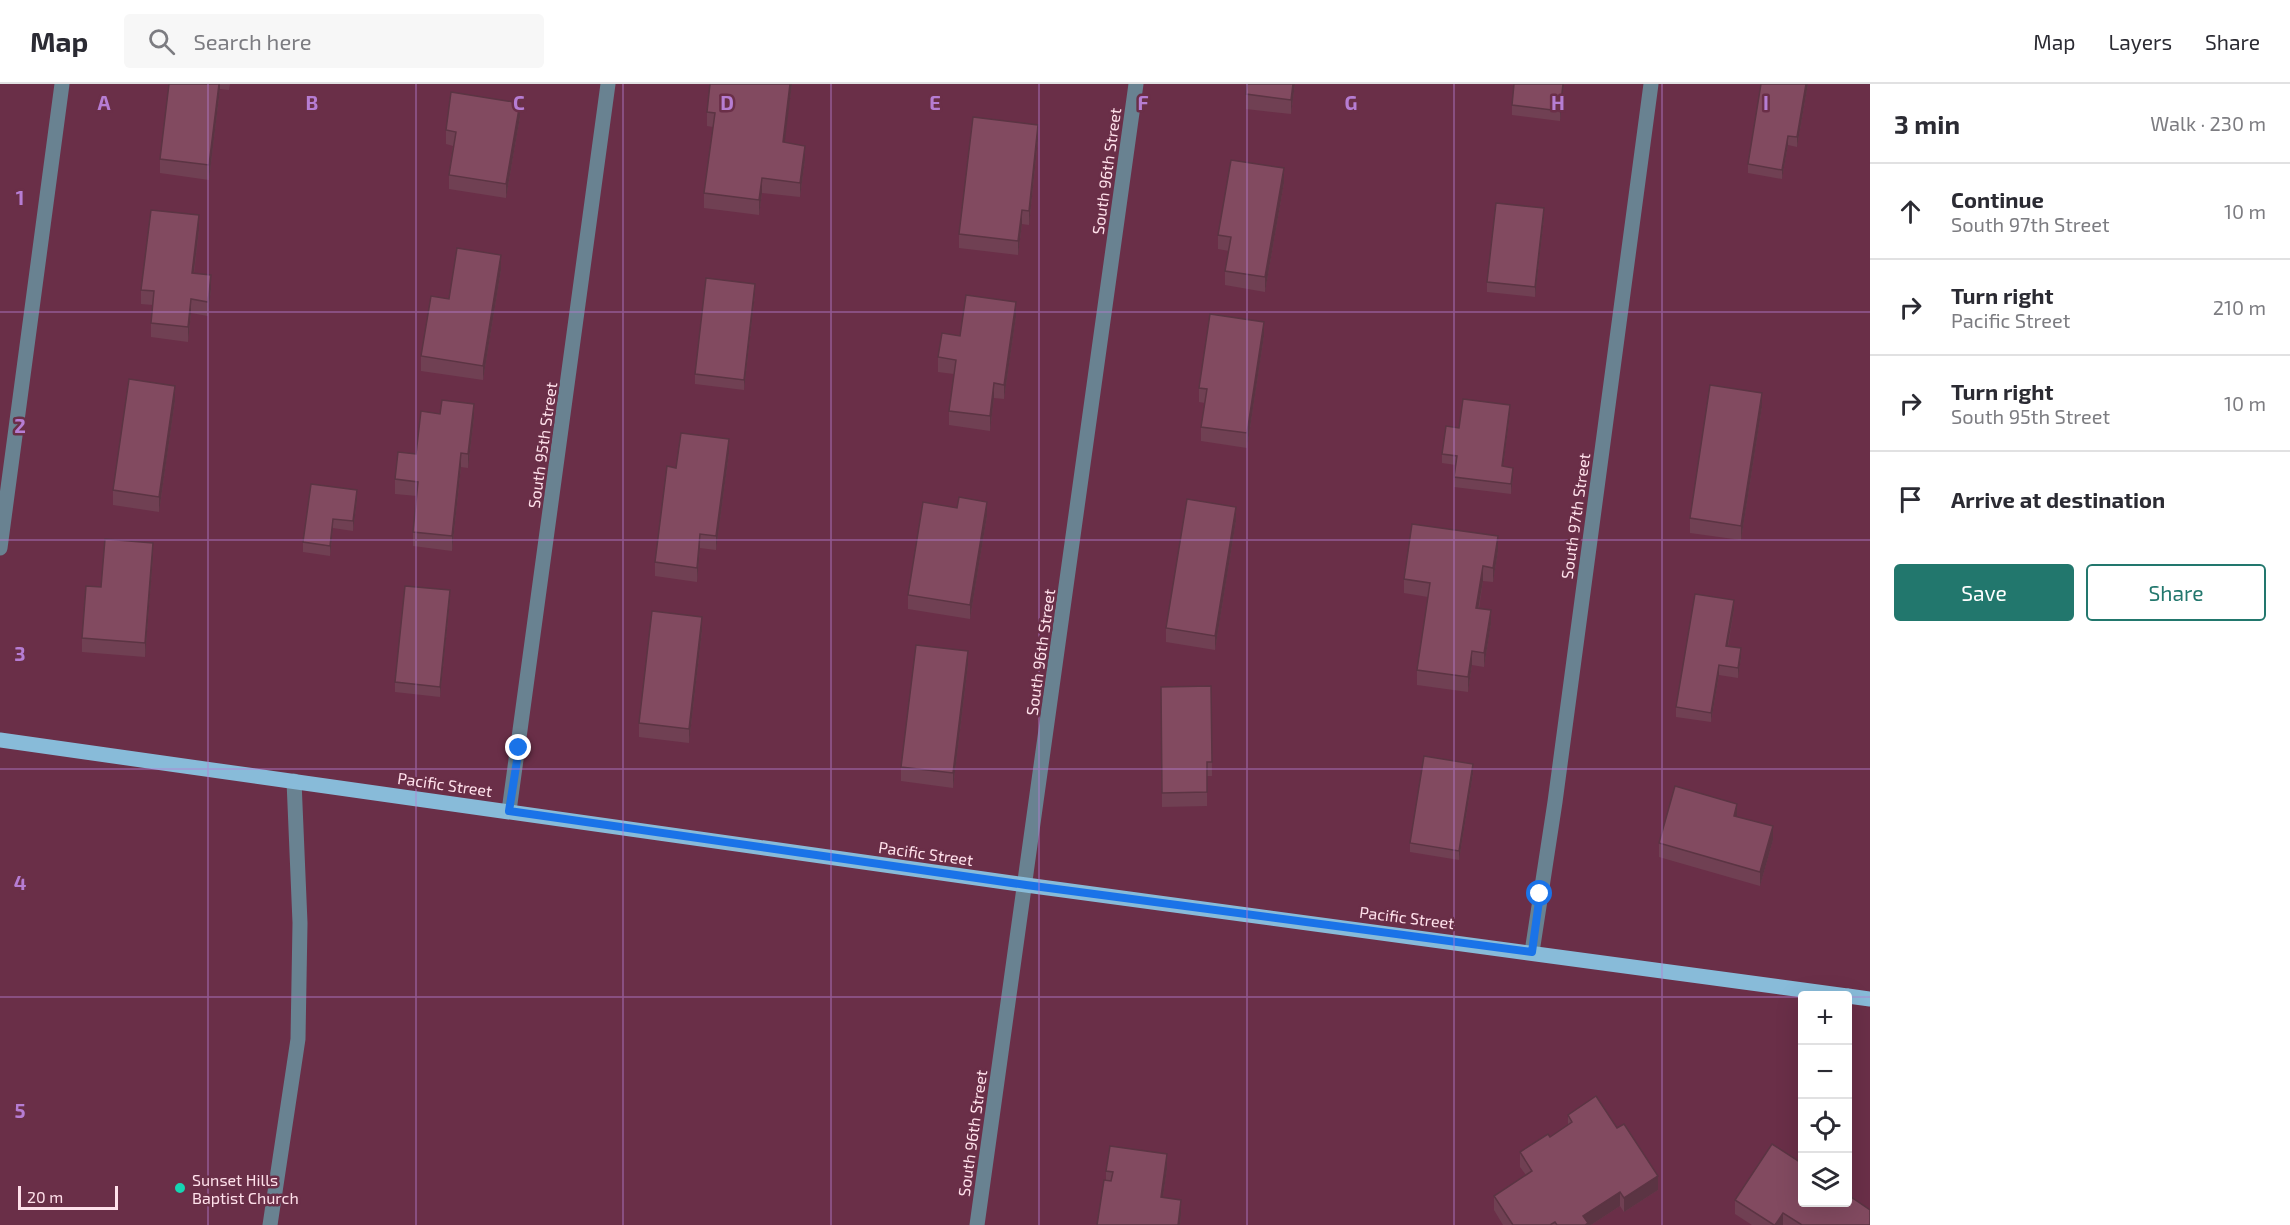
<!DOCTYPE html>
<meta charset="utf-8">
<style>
:root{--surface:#fff;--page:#f7f7f7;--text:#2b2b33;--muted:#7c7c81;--line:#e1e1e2;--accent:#22776d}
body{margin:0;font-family:"Exo 2",sans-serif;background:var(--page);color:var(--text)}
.controls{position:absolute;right:18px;bottom:18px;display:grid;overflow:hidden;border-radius:6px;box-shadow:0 6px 24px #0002}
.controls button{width:54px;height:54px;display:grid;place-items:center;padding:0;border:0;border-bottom:2px solid var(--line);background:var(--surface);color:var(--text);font:30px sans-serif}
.scale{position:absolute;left:18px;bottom:15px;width:100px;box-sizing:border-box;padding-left:6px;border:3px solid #ffe1eb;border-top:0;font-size:16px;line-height:21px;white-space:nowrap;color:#ffe1eb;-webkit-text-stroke:4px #6a2f48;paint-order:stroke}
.stop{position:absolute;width:18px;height:18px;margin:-14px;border:4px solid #1a73e8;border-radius:50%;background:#fff}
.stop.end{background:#1a73e8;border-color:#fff;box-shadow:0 2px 6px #0008}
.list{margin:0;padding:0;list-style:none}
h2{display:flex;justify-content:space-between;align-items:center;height:78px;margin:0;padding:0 24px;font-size:26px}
h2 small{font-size:20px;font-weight:400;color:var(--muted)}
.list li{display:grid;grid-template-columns:39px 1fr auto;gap:18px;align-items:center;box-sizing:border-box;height:96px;padding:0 24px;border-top:2px solid var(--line)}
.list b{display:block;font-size:22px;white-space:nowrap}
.list p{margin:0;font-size:20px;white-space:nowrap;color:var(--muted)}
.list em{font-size:20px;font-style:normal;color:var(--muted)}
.actions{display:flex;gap:12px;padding:18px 24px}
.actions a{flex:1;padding:14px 0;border:2px solid var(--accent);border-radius:6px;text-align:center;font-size:21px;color:var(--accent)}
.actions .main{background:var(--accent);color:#fff}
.icon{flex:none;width:33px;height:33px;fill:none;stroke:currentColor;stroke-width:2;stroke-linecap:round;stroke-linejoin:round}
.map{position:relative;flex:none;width:1870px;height:1141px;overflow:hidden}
header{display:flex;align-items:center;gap:36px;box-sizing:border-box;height:84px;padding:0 30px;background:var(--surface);border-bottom:2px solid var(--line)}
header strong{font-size:28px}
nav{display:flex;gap:33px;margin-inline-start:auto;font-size:21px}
.search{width:420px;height:54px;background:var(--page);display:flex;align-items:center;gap:15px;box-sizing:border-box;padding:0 21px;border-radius:6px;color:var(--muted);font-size:22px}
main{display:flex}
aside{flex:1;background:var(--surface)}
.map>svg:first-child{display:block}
</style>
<header>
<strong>Map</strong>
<div class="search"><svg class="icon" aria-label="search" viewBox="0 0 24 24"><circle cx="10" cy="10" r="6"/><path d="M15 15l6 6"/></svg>Search here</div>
<nav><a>Map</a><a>Layers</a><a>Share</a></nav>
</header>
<main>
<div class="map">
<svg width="1870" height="1141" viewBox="0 0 1870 1141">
<rect width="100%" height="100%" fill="#6a2f48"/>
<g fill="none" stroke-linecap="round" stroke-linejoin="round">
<g stroke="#698291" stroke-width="15">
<polyline points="0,464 62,0"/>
<polyline points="509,727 608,0"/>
<polyline points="1532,868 1555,718 1651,0"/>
<polyline points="270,1141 298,955 300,839 294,697"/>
<polyline points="977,1141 1136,0"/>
</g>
<g stroke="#88bbd9" stroke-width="15">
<polyline points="0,656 1026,801 1847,912"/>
<polyline points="1848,912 1870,915"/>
</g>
</g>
<g fill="#704053">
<polygon points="169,0 230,0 229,6 220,5 209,96 160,89 160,75"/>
<polygon points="792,0 784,59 805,76 800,113 762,109 759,131 704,124 704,109 713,43 707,42 707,28"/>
<polygon points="1247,0 1295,0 1291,30 1246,25 1246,10"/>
<polygon points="1564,0 1560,37 1512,31 1512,21"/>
<polygon points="1808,0 1797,63 1788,61 1782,95 1748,89 1748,80"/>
<polygon points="520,33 506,114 449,105 449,91 453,62 446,60 446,46"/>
<polygon points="1038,55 1029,141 1022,140 1018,171 959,164 959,150"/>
<polygon points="1284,99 1265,208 1225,201 1225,187 1229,167 1218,165 1218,151"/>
<polygon points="1544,134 1535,213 1487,208 1487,198"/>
<polygon points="199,146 194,189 211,205 208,232 191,229 188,258 151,253 151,239 153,221 141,220 141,206"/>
<polygon points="501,186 483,296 421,287 421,272 449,215"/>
<polygon points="755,210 744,306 695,300 695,290"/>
<polygon points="1016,233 1004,315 994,314 990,347 949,341 949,327 954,290 938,288 938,273 960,252"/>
<polygon points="1264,252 1247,364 1201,357 1201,343 1205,319 1199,318 1199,304"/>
<polygon points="175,317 159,428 113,421 113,406"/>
<polygon points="1762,323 1741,456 1690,449 1690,434"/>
<polygon points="1510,330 1503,383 1513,394 1511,410 1454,403 1456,381 1442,379 1442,370 1459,344"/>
<polygon points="474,334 468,384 461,383 452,467 413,462 413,448 417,412 395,410 395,395 416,370"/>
<polygon points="729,369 716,466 700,464 697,498 655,492 655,478 676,384"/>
<polygon points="357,416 353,447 333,444 330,472 303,468 303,458"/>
<polygon points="957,424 987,432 970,535 908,525 908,511"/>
<polygon points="1236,437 1215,566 1166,558 1166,544"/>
<polygon points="1498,467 1493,498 1483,497 1479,524 1491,540 1484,583 1472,581 1468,608 1417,601 1417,586 1428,513 1404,509 1404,495"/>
<polygon points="153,473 145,573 82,568 82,554 101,503"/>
<polygon points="450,516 440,613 395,608 395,598"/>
<polygon points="1734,526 1728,562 1741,574 1738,594 1719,591 1711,638 1676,633 1676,623"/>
<polygon points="702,547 689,659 639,653 639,639"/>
<polygon points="968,581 953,704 901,697 901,683"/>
<polygon points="1211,602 1212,692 1207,692 1207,722 1162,723 1161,603"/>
<polygon points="1473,690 1459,776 1410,768 1410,759"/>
<polygon points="1737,733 1773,756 1760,802 1659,773 1659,759"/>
<polygon points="1568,1031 1658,1106 1624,1128 1620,1122 1591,1141 1503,1141 1494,1126 1494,1112 1526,1091 1520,1083 1520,1068 1550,1053 1568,1042"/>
<polygon points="1167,1085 1163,1113 1181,1131 1180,1141 1097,1141 1106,1097 1106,1087"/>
<polygon points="1848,1095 1848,1112 1870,1141 1752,1141 1735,1130 1735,1116 1803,1119"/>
</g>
<g fill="#5b3443">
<polygon points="219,0 220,0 220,5 209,96 209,81"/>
<polygon points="790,0 792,0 783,73 783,58"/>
<polygon points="1293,0 1295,0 1291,30 1291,16"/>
<polygon points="1563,0 1564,0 1560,37 1560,27"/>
<polygon points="1806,0 1808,0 1797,63 1797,53"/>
<polygon points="520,19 520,33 506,114 506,100"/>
<polygon points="1038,41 1038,55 1029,141 1029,127"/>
<polygon points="1788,52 1788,61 1782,95 1782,86"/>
<polygon points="805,62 805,76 800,113 800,99"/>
<polygon points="1284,84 1284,99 1265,208 1265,193"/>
<polygon points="762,94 762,109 759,131 759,116"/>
<polygon points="1544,124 1544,134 1535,213 1535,203"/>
<polygon points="1022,126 1022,140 1018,171 1018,157"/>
<polygon points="199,131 199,146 192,203 192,189"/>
<polygon points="501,171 501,186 483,296 483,282"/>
<polygon points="211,191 211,205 208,232 208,218"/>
<polygon points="755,200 755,210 744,306 744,296"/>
<polygon points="191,215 191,229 188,258 188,243"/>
<polygon points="1016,218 1016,233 1004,315 1004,301"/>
<polygon points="1264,238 1264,252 1247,364 1247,349"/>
<polygon points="994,299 994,314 990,347 990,332"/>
<polygon points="175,302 175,317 159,428 159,413"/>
<polygon points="1762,309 1762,323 1741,456 1741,442"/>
<polygon points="474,320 474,334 468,384 468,370"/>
<polygon points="1510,321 1510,330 1502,392 1502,382"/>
<polygon points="729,355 729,369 716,466 716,452"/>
<polygon points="461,369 461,383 452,467 452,452"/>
<polygon points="1513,384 1513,394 1511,410 1511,400"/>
<polygon points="357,406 357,416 353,447 353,437"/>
<polygon points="987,418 987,432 970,535 970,521"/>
<polygon points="1236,423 1236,437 1215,566 1215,552"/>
<polygon points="333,435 333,444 330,472 330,462"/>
<polygon points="700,450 700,464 697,498 697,484"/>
<polygon points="1498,452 1498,467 1493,498 1493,484"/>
<polygon points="153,459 153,473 145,573 145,559"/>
<polygon points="1483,482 1483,497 1476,538 1476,524"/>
<polygon points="450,506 450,516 440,613 440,603"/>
<polygon points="1734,516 1734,526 1726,571 1726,562"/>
<polygon points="1491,526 1491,540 1484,583 1484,569"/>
<polygon points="702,533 702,547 689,659 689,645"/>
<polygon points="1741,564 1741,574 1738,594 1738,584"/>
<polygon points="968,567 968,581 953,704 953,689"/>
<polygon points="1472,567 1472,581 1468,608 1468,593"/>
<polygon points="1719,581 1719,591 1711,638 1711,629"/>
<polygon points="1473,680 1473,690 1459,776 1459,767"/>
<polygon points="1737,720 1737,734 1734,732"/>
<polygon points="1773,742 1773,756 1760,802 1760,788"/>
<polygon points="1167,1070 1167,1085 1161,1127 1161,1113"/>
<polygon points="1658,1092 1658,1106 1624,1128 1624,1114"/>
<polygon points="1849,1096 1849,1111 1848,1113 1848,1099"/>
<polygon points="1620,1108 1620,1122 1591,1141 1583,1141 1583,1132"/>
<polygon points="1181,1116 1181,1131 1180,1141 1178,1141"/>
<polygon points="1783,1129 1783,1141 1775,1141"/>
</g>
<g fill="#824a60" stroke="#5b3443" stroke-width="1.5">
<polygon points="169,0 219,0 209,81 160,75"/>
<polygon points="710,0 790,0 783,58 805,62 800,99 762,94 759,116 704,109 715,29 707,28"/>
<polygon points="1247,0 1293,0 1291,16 1246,10"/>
<polygon points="1514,0 1563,0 1560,27 1512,21"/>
<polygon points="1761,0 1806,0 1797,53 1788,52 1782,86 1748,80"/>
<polygon points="451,8 520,19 506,100 449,91 456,48 446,46"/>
<polygon points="973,33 1038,41 1029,127 1022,126 1018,157 959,150"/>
<polygon points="1231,76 1284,84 1265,193 1225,187 1231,153 1218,151"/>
<polygon points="1496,119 1544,124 1535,203 1487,198"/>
<polygon points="151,126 199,131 192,189 211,191 208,218 191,215 188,243 151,239 154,207 141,206"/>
<polygon points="457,164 501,171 483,282 421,272 431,212 449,215"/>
<polygon points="706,194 755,200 744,296 695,290"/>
<polygon points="966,211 1016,218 1004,301 994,299 990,332 949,327 956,276 938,273 942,249 960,252"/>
<polygon points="1210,230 1264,238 1247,349 1201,343 1207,305 1199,304"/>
<polygon points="129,295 175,302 159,413 113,406"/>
<polygon points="1710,301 1762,309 1741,442 1690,434"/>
<polygon points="1463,315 1510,321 1502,382 1513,384 1511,400 1454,393 1457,372 1442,370 1446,342 1459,344"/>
<polygon points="442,316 474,320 468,370 461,369 452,452 413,448 418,398 395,395 398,368 416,370 421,327 440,330"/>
<polygon points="681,349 729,355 716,452 700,450 697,484 655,478 667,382 676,384"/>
<polygon points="311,400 357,406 353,437 333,435 330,462 303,458"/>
<polygon points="959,413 987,418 970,521 908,511 923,418 957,424"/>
<polygon points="1187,415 1236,423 1215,552 1166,544"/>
<polygon points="1412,440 1498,452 1493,484 1483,482 1476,524 1491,526 1484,569 1472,567 1468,593 1417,586 1430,499 1404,495"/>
<polygon points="105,455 153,459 145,559 82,554 86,502 101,503"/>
<polygon points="405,502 450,506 440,603 395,598"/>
<polygon points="1695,510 1734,516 1726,562 1741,564 1738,584 1719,581 1711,629 1676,623"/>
<polygon points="652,527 702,533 689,645 639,639"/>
<polygon points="916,561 968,567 953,689 901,683"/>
<polygon points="1211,602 1212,678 1207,678 1207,708 1162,709 1161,603"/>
<polygon points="1424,672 1473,680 1459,767 1410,759"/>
<polygon points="1675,702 1737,720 1734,732 1773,742 1760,788 1659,759"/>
<polygon points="1596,1012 1617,1044 1624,1040 1658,1092 1624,1114 1620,1108 1583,1132 1588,1139 1585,1141 1557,1141 1555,1138 1550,1141 1513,1141 1494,1112 1532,1087 1520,1068 1548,1050 1550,1053 1572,1038 1568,1031"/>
<polygon points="1772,1060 1803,1080 1803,1119 1848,1119 1848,1111 1870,1126 1870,1141 1802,1141 1783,1129 1775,1141 1774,1141 1735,1116"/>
<polygon points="1110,1062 1167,1070 1161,1113 1181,1116 1178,1141 1097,1141 1104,1096 1111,1097 1113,1088 1106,1087"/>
</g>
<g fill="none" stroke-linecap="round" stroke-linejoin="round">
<polyline stroke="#1a73e8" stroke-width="8" points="519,664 509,727 1026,801 1532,868 1540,810"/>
</g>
<path fill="none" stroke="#b67dd3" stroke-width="1.5" stroke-opacity="0.55" d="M208 0V1141M416 0V1141M623 0V1141M831 0V1141M1039 0V1141M1247 0V1141M1454 0V1141M1662 0V1141M0 228H1870M0 456H1870M0 685H1870M0 913H1802M1848 913H1870"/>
<circle fill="#16d5b3" stroke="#6a2f48" stroke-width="2" cx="180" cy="1104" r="6"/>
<g text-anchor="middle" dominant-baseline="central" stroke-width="5" stroke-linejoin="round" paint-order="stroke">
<g font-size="16" fill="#ffe1eb" stroke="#6a2f48">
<text transform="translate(1106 87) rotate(-82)">South 96th Street</text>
<text transform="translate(542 361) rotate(-82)">South 95th Street</text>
<text transform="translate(1575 432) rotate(-82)">South 97th Street</text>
<text transform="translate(1040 568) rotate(-82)">South 96th Street</text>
<text transform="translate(445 700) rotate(8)">Pacific Street</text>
<text transform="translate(926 769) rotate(8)">Pacific Street</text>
<text transform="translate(1407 833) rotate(7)">Pacific Street</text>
<text transform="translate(972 1049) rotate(-82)">South 96th Street</text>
</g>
<g font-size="16" fill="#ffe1eb" stroke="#6a2f48" text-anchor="start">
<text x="192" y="1095">Sunset Hills<tspan x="192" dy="18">Baptist Church</tspan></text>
</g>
</g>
<g font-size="20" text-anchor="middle" font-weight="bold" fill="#b67dd3" stroke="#6a2f48" stroke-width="5" stroke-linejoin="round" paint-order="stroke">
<text x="104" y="26">A</text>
<text x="312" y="26">B</text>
<text x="519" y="26">C</text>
<text x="727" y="26">D</text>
<text x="935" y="26">E</text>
<text x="1143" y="26">F</text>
<text x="1351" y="26">G</text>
<text x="1558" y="26">H</text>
<text x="1766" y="26">I</text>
<text x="20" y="121">1</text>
<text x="20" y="349">2</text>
<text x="20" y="577">3</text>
<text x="20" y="806">4</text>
<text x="20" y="1034">5</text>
</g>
</svg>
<div class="controls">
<button>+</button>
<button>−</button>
<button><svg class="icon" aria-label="locate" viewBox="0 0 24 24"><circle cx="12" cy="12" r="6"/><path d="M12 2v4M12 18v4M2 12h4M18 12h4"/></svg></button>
<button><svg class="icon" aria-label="layers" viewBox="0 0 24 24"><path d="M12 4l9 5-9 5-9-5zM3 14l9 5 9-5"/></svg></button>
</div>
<div class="scale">20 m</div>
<div class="stop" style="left:1540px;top:810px"></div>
<div class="stop end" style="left:519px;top:664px"></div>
</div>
<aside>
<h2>3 min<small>Walk · 230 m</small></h2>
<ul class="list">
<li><svg class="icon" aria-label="ahead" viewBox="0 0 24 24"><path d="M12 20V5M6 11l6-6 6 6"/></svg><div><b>Continue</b><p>South 97th Street</p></div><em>10 m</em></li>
<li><svg class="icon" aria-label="right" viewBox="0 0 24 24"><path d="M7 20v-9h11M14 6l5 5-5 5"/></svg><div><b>Turn right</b><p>Pacific Street</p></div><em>210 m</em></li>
<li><svg class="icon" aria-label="right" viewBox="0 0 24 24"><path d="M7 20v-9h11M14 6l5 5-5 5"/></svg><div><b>Turn right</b><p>South 95th Street</p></div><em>10 m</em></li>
<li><svg class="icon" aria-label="arrive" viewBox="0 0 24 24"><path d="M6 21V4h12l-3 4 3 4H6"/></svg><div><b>Arrive at destination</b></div></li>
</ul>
<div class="actions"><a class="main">Save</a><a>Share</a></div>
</aside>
</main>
